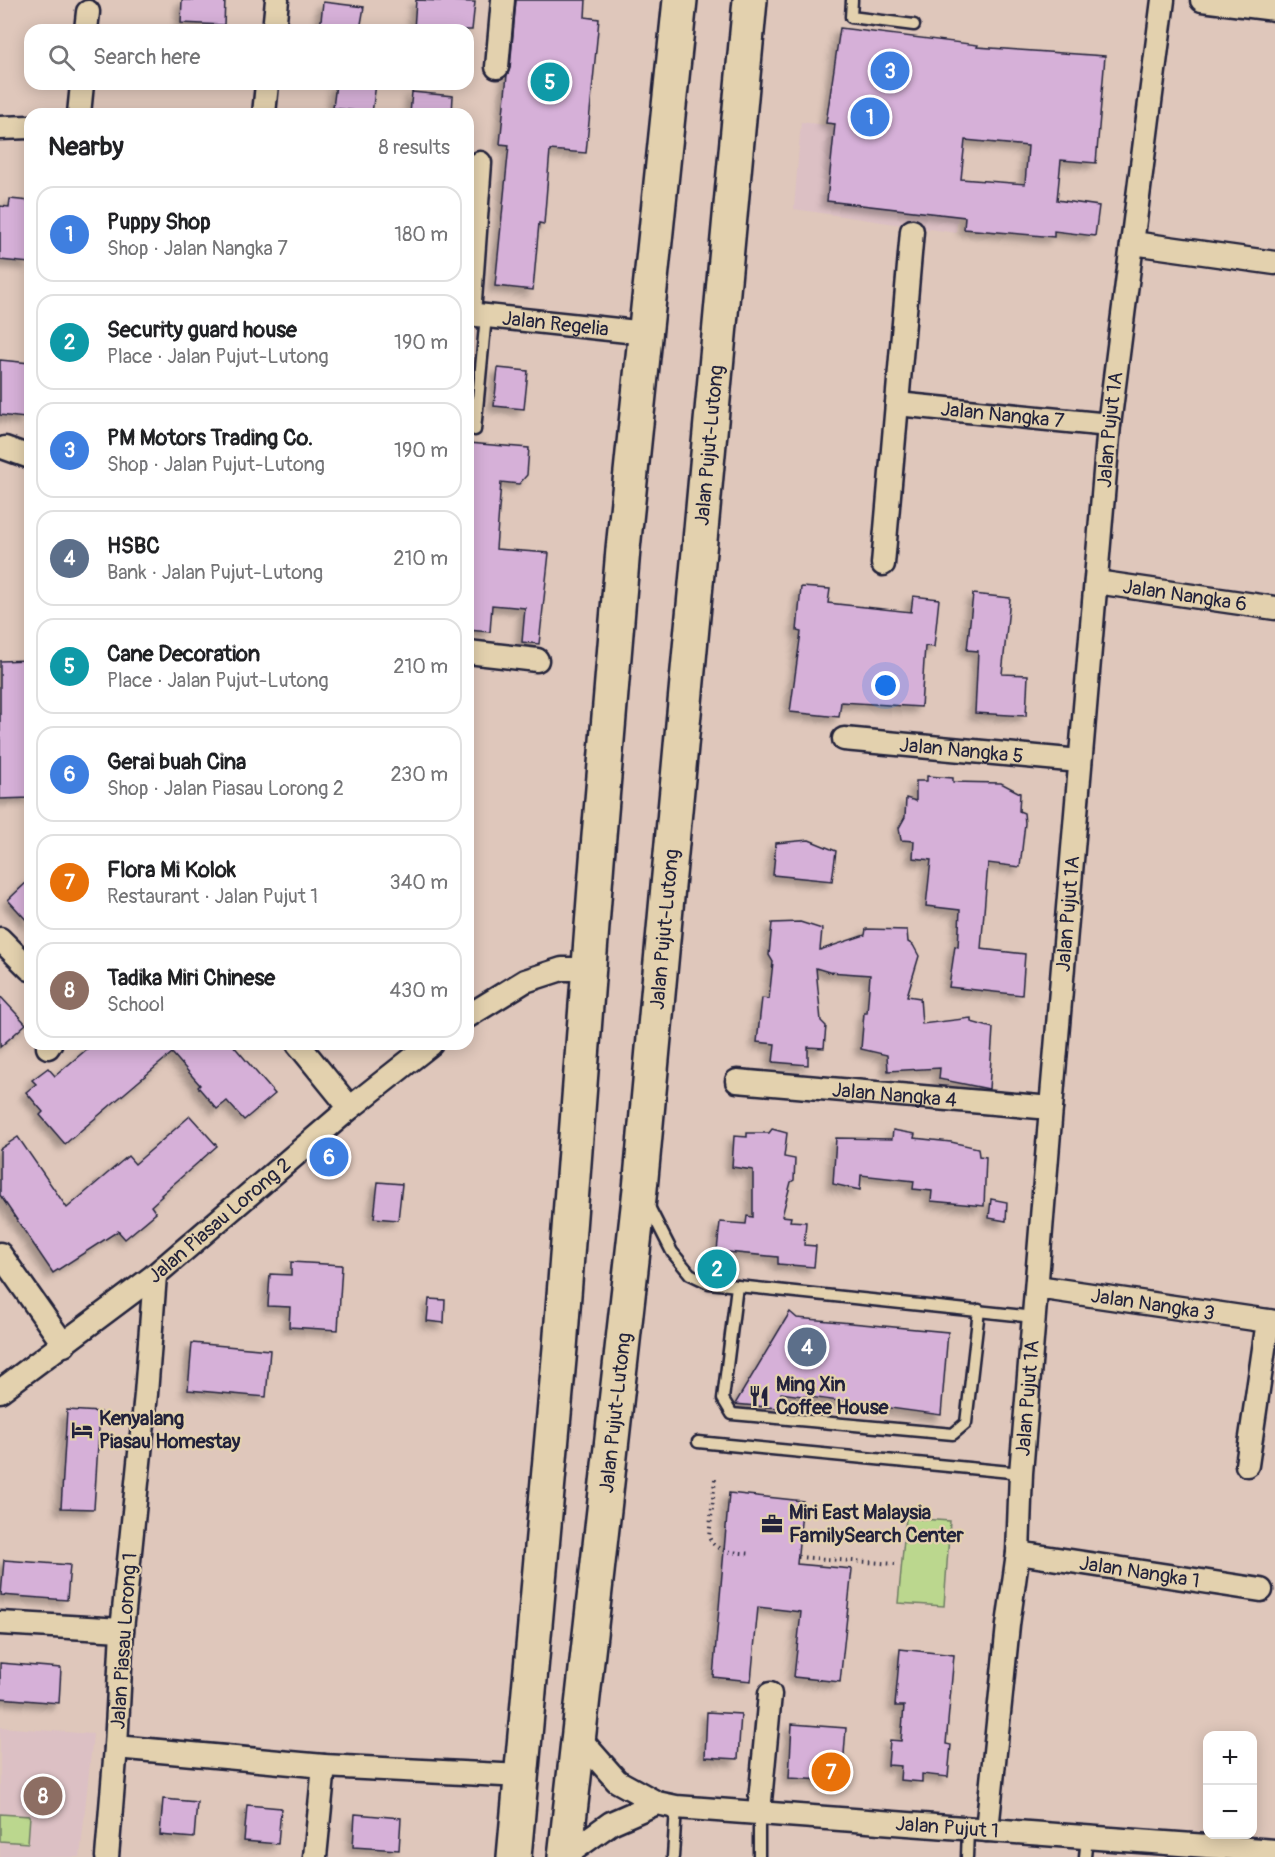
<!DOCTYPE html>
<meta charset="utf-8">
<style>
:root{--surface:#fff;--page:#f2f2f2;--text:#202124;--muted:#757577;--line:#e0e0e0;--accent:#d93025}
body{margin:0;font-family:Pangolin,sans-serif;background:var(--page);color:var(--text)}
.controls{position:absolute;right:18px;bottom:18px;display:grid;overflow:hidden;border-radius:12px;box-shadow:0 3px 15px #0003}
.controls button{width:54px;height:54px;display:grid;place-items:center;padding:0;border:0;border-bottom:2px solid var(--line);background:var(--surface);color:var(--text);font:30px sans-serif}
.you{position:absolute;left:886px;top:686px;width:21px;height:21px;margin:-15px;border:4px solid #fff;border-radius:50%;background:#1a73e8;box-shadow:0 0 0 9px #1a73e833}
.badge{display:grid;place-items:center;width:39px;height:39px;border-radius:50%;background:var(--accent);color:#fff;font-size:20px;font-weight:700}
.pin{position:absolute;translate:-50% -50%;border:3px solid #fff;box-shadow:0 2px 6px #0006}
.list{margin:0;padding:0;list-style:none}
h2{display:flex;justify-content:space-between;align-items:center;height:78px;margin:0;padding:0 24px;font-size:26px}
h2 small{font-size:20px;font-weight:400;color:var(--muted)}
.list li{display:grid;grid-template-columns:39px 1fr auto;gap:18px;align-items:center;box-sizing:border-box;height:96px;margin:0 12px 12px;padding:0 12px;border:2px solid var(--line);border-radius:18px}
.list b{display:block;font-size:22px;white-space:nowrap}
.list p{margin:0;font-size:20px;white-space:nowrap;color:var(--muted)}
.list em{font-size:20px;font-style:normal;color:var(--muted)}
.icon{flex:none;width:33px;height:33px;fill:none;stroke:currentColor;stroke-width:2;stroke-linecap:round;stroke-linejoin:round}
.map{position:relative;flex:none;width:1275px;height:1857px;overflow:hidden}
.search{position:absolute;background:var(--surface);box-shadow:0 3px 15px #0003;left:24px;top:24px;width:450px;height:66px;display:flex;align-items:center;gap:15px;box-sizing:border-box;padding:0 21px;border-radius:18px;color:var(--muted);font-size:22px}
.panel{position:absolute;background:var(--surface);box-shadow:0 3px 15px #0003;left:24px;top:108px;width:450px;height:942px;border-radius:18px}
.map>svg:first-child{display:block}
</style>
<div class="map">
<svg width="1275" height="1857" viewBox="0 0 1275 1857">
<defs>
<filter id="shadow"><feDropShadow dx="-5.5" dy="5.5" stdDeviation="3" flood-color="#0004"/></filter>
</defs>
<rect width="100%" height="100%" fill="#dfc7bb"/>
<filter id="ink" filterUnits="userSpaceOnUse"><feTurbulence type="fractalNoise" baseFrequency=".0167" numOctaves="2"/><feDisplacementMap in="SourceGraphic" scale="12" xChannelSelector="R" yChannelSelector="G"/><feConvolveMatrix kernelMatrix="1 2 1 2 8 2 1 2 1" color-interpolation-filters="sRGB"/></filter>
<g filter="url(#ink)">
<g fill="#dcc0c4">
<polygon points="801,122 967,142 956,233 794,209"/>
<polygon points="0,1727 93,1734 80,1857 0,1857"/>
</g>
<g fill="#bbd78e" stroke="#6e7c64" stroke-width="1.5">
<polygon points="906,1518 950,1521 944,1606 898,1603"/>
<polygon points="0,1814 30,1816 28,1843 0,1841"/>
</g>
<g fill="#d6b0d8" stroke="#22223b" stroke-width="1.5" fill-rule="evenodd" filter="url(#shadow)">
<polygon points="182,0 225,0 224,25 181,23"/>
<polygon points="416,0 475,2 472,30 414,30"/>
<polygon points="516,0 586,0 585,17 599,19 586,153 550,150 544,224 539,223 533,290 495,286 509,145 500,144 507,75 510,68"/>
<polygon points="323,2 364,7 360,30 320,30"/>
<path d="M840 28 978 45 977 47 1105 56 1096 163 1061 160 1057 200 1099 206 1095 236 1054 231V237L964 229 965 217 827 201 835 124 826 123ZM965 140 1028 146 1025 184 961 179Z"/>
<polygon points="336,84 376,84 372,113 333,108"/>
<polygon points="412,92 453,96 452,114 410,114"/>
<polygon points="10,199 30,201 30,263 0,260 0,206 9,207"/>
<polygon points="0,360 30,363 25,418 0,415"/>
<polygon points="498,368 528,371 524,409 494,406"/>
<polygon points="468,443 529,448 527,475 519,484 501,482 496,549 549,553 539,644 522,642 525,608 492,605 490,632 468,630"/>
<polygon points="801,587 830,589 828,603 911,612 913,596 939,599 934,647 925,646 921,707 841,702 839,717 790,712 801,632 797,631"/>
<polygon points="973,594 1010,598 1002,674 1028,675 1026,716 975,713 978,651 967,650"/>
<polygon points="30,660 30,798 0,799 0,661"/>
<polygon points="927,776 953,778 953,782 1001,783 1020,793 1019,811 1024,813 1025,823 1020,867 988,863 981,949 1025,954 1022,995 949,987 955,946 958,947 960,910 926,906 931,860 913,858 914,841 901,840 899,828 905,817 906,798 916,801 916,781 927,781"/>
<polygon points="809,840 836,851 832,881 773,875 776,843"/>
<polygon points="30,879 30,924 8,900"/>
<polygon points="800,922 822,929 820,950 865,935 866,929 907,930 908,942 913,945 919,956 907,996 920,998 922,1024 971,1018 971,1022 993,1028 989,1089 939,1079 940,1068 888,1071 887,1055 861,1049 864,1013 867,1013 870,975 829,972 816,968 821,1021 826,1026 824,1048 808,1047 808,1065 773,1062 775,1044 757,1042 762,998 769,999 773,962 769,955 772,923"/>
<polygon points="0,996 26,1024 0,1047"/>
<polygon points="93,1044 232,1044 275,1094 244,1120 227,1101 217,1109 198,1087 200,1085 172,1053 65,1144 40,1115 43,1112 26,1092 36,1084 32,1080 48,1068 55,1076"/>
<polygon points="190,1116 217,1146 161,1195 162,1196 151,1206 156,1213 125,1239 118,1231 53,1273 0,1195 0,1149 18,1137 67,1208 128,1156 135,1164"/>
<polygon points="772,1129 787,1133 784,1157 795,1159 794,1180 791,1182 782,1216 791,1217 790,1221 806,1222 804,1245 816,1246 814,1267 778,1264 778,1257 717,1251 720,1222 746,1224 747,1216 753,1217 753,1170 732,1167 734,1136 747,1137 747,1133 769,1133"/>
<polygon points="893,1130 915,1134 914,1138 951,1142 978,1148 979,1156 986,1157 984,1206 931,1201 932,1191 913,1189 914,1181 861,1175 860,1190 833,1184 836,1138 892,1139"/>
<polygon points="378,1182 402,1184 398,1220 374,1218"/>
<polygon points="991,1199 1007,1202 1006,1221 989,1218"/>
<polygon points="291,1262 342,1265 338,1330 289,1327 290,1307 268,1306 270,1274 291,1275"/>
<polygon points="429,1299 445,1300 444,1323 427,1321"/>
<polygon points="790,1312 797,1318 948,1332 941,1415 781,1393 778,1408 735,1404"/>
<polygon points="192,1343 270,1350 266,1397 188,1390"/>
<polygon points="67,1410 100,1412 94,1509 61,1508"/>
<polygon points="729,1493 803,1501 797,1564 852,1569 840,1682 794,1677 801,1612 758,1607 751,1681 713,1677"/>
<polygon points="4,1560 70,1565 67,1600 1,1595"/>
<polygon points="900,1649 954,1655 946,1744 951,1745 948,1777 922,1774 922,1782 900,1780 901,1766 888,1765 890,1740 901,1741 904,1706 895,1706"/>
<polygon points="0,1663 61,1668 59,1703 0,1698"/>
<polygon points="707,1712 741,1714 738,1759 705,1757"/>
<polygon points="792,1724 846,1728 842,1781 789,1778"/>
<polygon points="163,1799 197,1802 194,1838 160,1835"/>
<polygon points="247,1805 281,1808 278,1844 244,1841"/>
<polygon points="355,1814 401,1818 399,1850 353,1847"/>
</g>
<g fill="none" stroke-linecap="round" stroke-linejoin="round">
<defs>
<g id="service">
<polyline points="852,0 851,17 914,25"/>
<polyline points="475,430 486,316"/>
<polyline points="647,1203 672,1252 690,1274 709,1283 1034,1317"/>
<polyline points="737,1286 723,1399 732,1414 953,1434 966,1423 979,1310"/>
<polyline points="698,1442 1021,1473"/>
<polyline points="759,1813 759,1857"/>
<polyline points="673,1857 676,1807"/>
<polyline points="967,1857 968,1829"/>
<polyline points="1085,1857 1087,1837"/>
</g>
<g id="minor">
<polyline points="1202,0 1275,9"/>
<polyline points="86,30 88,12"/>
<polyline points="274,30 277,0"/>
<polyline points="497,67 503,0"/>
<polyline points="79,114 82,84"/>
<polyline points="264,114 267,84"/>
<polyline points="0,128 30,127"/>
<polyline points="1133,243 1275,263"/>
<path id="s1" d="M468 314 646 333"/>
<polyline points="469,314 480,163"/>
<path id="s2" d="M897 404 1109 425"/>
<polyline points="5,448 30,457"/>
<polyline points="883,564 912,231"/>
<path id="s3" d="M1096 582 1275 608"/>
<polyline points="468,652 537,660"/>
<path id="s4" d="M844 739 1080 761"/>
<polyline points="0,939 30,969"/>
<polyline points="468,1016 525,981 562,969 589,969"/>
<polyline points="298,1044 350,1108"/>
<polyline points="48,1047 50,1044"/>
<path id="s5" d="M737 1081 1051 1108"/>
<polyline points="0,1254 64,1345"/>
<polyline points="155,1275 146,1394 122,1630 116,1747 324,1766 520,1776"/>
<path id="s6" d="M1037 1287 1275 1322"/>
<path id="s7" d="M0 1391 155 1275 350 1108 431 1044"/>
<polyline points="1247,1465 1268,1321"/>
<path id="s8" d="M1018 1553 1261 1590"/>
<polyline points="0,1623 122,1630"/>
<path id="s9" d="M580 1739 617 1781 657 1803 676 1807 1275 1851"/>
<polyline points="759,1812 770,1694"/>
<path id="s10" d="M987 1830 1008 1625 1018 1553 1021 1473 1051 1108 1109 425 1163 0"/>
<polyline points="565,1856 611,1823 657,1803"/>
<polyline points="107,1857 116,1747"/>
<polyline points="315,1857 324,1766"/>
</g>
<g id="trunk">
<polyline points="514,1857 560,1348 597,860 623,549 680,0"/>
<path id="s11" d="M565 1857 640 1189 750 0"/>
</g>
</defs>
<use href="#service" stroke="#22223b" stroke-width="15"/>
<use href="#minor" stroke="#22223b" stroke-width="27"/>
<use href="#trunk" stroke="#22223b" stroke-width="38"/>
<g stroke="#22223b" stroke-width="4" stroke-dasharray="1.5 4.5" stroke-linecap="butt">
<path d="M715 1479 709 1537C716 1554 736 1552 752 1554"/>
<polyline points="798,1557 895,1564"/>
</g>
<use href="#service" stroke="#e3d1ae" stroke-width="10"/>
<use href="#minor" stroke="#e3d1ae" stroke-width="22"/>
<use href="#trunk" stroke="#e3d1ae" stroke-width="33"/>
</g>
</g>
<defs>
<symbol id="restaurant-bare" viewBox="-9 -9 18 18"><path d="M-5-6h1v4h1v-4h1v4h1v-4h1v5L-1.5 .5V6h-2V.5L-5-1ZM5-6V6H3V1.5H1.5Q1.5-4 5-6Z" fill="#22223b" stroke="#e3d1ae" stroke-width="2.5" paint-order="stroke"/></symbol>
<symbol id="hotel-bare" viewBox="-9 -9 18 18"><path d="M-6-4.5h1.5V1H6V5H4.5V3h-9V5H-6ZM-4 0a1.8 1.8 0 1 1 3.6 0ZM.5 0V-2.5h3Q6-2.5 6 0Z" fill="#22223b" stroke="#e3d1ae" stroke-width="2.5" paint-order="stroke"/></symbol>
<symbol id="office-bare" viewBox="-9 -9 18 18"><path d="M-6-3h4V-5.5h4V-3h4V5H-6ZM-1-4.5V-3h2v-1.5ZM-6 0V1H6V0Z" fill="#22223b" stroke="#e3d1ae" stroke-width="2.5" paint-order="stroke"/></symbol>
</defs>
<g fill-rule="evenodd">
<use href="#restaurant-bare" x="744" y="1381" width="30" height="30"/>
<use href="#hotel-bare" x="67" y="1415" width="30" height="30"/>
<use href="#office-bare" x="757" y="1509" width="30" height="30"/>
</g>
<g text-anchor="middle" dominant-baseline="central" stroke-width="4.5" stroke-linejoin="round" paint-order="stroke">
<g font-size="20" fill="#22223b" stroke="#e3d1ae">
<text stroke="none"><textPath href="#s1" startOffset="88">Jalan Regelia</textPath></text>
<text stroke="none"><textPath href="#s2" startOffset="106">Jalan Nangka 7</textPath></text>
<text stroke="none"><textPath href="#s10" startOffset="1406">Jalan Pujut 1A</textPath></text>
<text stroke="none"><textPath href="#s11" startOffset="1419">Jalan Pujut-Lutong</textPath></text>
<text stroke="none"><textPath href="#s3" startOffset="90">Jalan Nangka 6</textPath></text>
<text stroke="none"><textPath href="#s4" startOffset="118">Jalan Nangka 5</textPath></text>
<text stroke="none"><textPath href="#s10" startOffset="920">Jalan Pujut 1A</textPath></text>
<text stroke="none"><textPath href="#s11" startOffset="933">Jalan Pujut-Lutong</textPath></text>
<text stroke="none"><textPath href="#s5" startOffset="158">Jalan Nangka 4</textPath></text>
<text stroke="none"><textPath href="#s7" startOffset="278">Jalan Piasau Lorong 2</textPath></text>
<text stroke="none"><textPath href="#s6" startOffset="117">Jalan Nangka 3</textPath></text>
<text stroke="none"><textPath href="#s10" startOffset="434">Jalan Pujut 1A</textPath></text>
<text stroke="none"><textPath href="#s11" startOffset="447">Jalan Pujut-Lutong</textPath></text>
<text stroke="none"><textPath href="#s8" startOffset="123">Jalan Nangka 1</textPath></text>
<text transform="translate(124 1641) rotate(-86)">Jalan Piasau Lorong 1</text>
<text stroke="none"><textPath href="#s9" startOffset="393">Jalan Pujut 1</textPath></text>
</g>
<g font-size="20" font-weight="bold" fill="#22223b" stroke="#e3d1ae" text-anchor="start">
<text x="776" y="1384">Ming Xin<tspan x="776" dy="23">Coffee House</tspan></text>
<text x="99" y="1418">Kenyalang<tspan x="99" dy="23">Piasau Homestay</tspan></text>
<text x="789" y="1512">Miri East Malaysia<tspan x="789" dy="23">FamilySearch Center</tspan></text>
</g>
</g>
</svg>
<div class="controls">
<button>+</button>
<button>−</button>
</div>
<div class="you"></div>
<div class="pin badge" style="left:870px;top:117px;background:#3f7fe0">1</div>
<div class="pin badge" style="left:717px;top:1269px;background:#0f9aa8">2</div>
<div class="pin badge" style="left:890px;top:71px;background:#3f7fe0">3</div>
<div class="pin badge" style="left:807px;top:1347px;background:#5c6f8a">4</div>
<div class="pin badge" style="left:550px;top:82px;background:#0f9aa8">5</div>
<div class="pin badge" style="left:329px;top:1157px;background:#3f7fe0">6</div>
<div class="pin badge" style="left:831px;top:1772px;background:#e8710a">7</div>
<div class="pin badge" style="left:43px;top:1796px;background:#8d6e63">8</div>
<div class="search"><svg class="icon" aria-label="search" viewBox="0 0 24 24"><circle cx="10" cy="10" r="6"/><path d="M15 15l6 6"/></svg>Search here</div>
<section class="panel">
<h2>Nearby<small>8 results</small></h2>
<ul class="list">
<li><span class="badge" style="background:#3f7fe0">1</span><div><b>Puppy Shop</b><p>Shop · Jalan Nangka 7</p></div><em>180 m</em></li>
<li><span class="badge" style="background:#0f9aa8">2</span><div><b>Security guard house</b><p>Place · Jalan Pujut-Lutong</p></div><em>190 m</em></li>
<li><span class="badge" style="background:#3f7fe0">3</span><div><b>PM Motors Trading Co.</b><p>Shop · Jalan Pujut-Lutong</p></div><em>190 m</em></li>
<li><span class="badge" style="background:#5c6f8a">4</span><div><b>HSBC</b><p>Bank · Jalan Pujut-Lutong</p></div><em>210 m</em></li>
<li><span class="badge" style="background:#0f9aa8">5</span><div><b>Cane Decoration</b><p>Place · Jalan Pujut-Lutong</p></div><em>210 m</em></li>
<li><span class="badge" style="background:#3f7fe0">6</span><div><b>Gerai buah Cina</b><p>Shop · Jalan Piasau Lorong 2</p></div><em>230 m</em></li>
<li><span class="badge" style="background:#e8710a">7</span><div><b>Flora Mi Kolok</b><p>Restaurant · Jalan Pujut 1</p></div><em>340 m</em></li>
<li><span class="badge" style="background:#8d6e63">8</span><div><b>Tadika Miri Chinese</b><p>School</p></div><em>430 m</em></li>
</ul>
</section>
</div>
